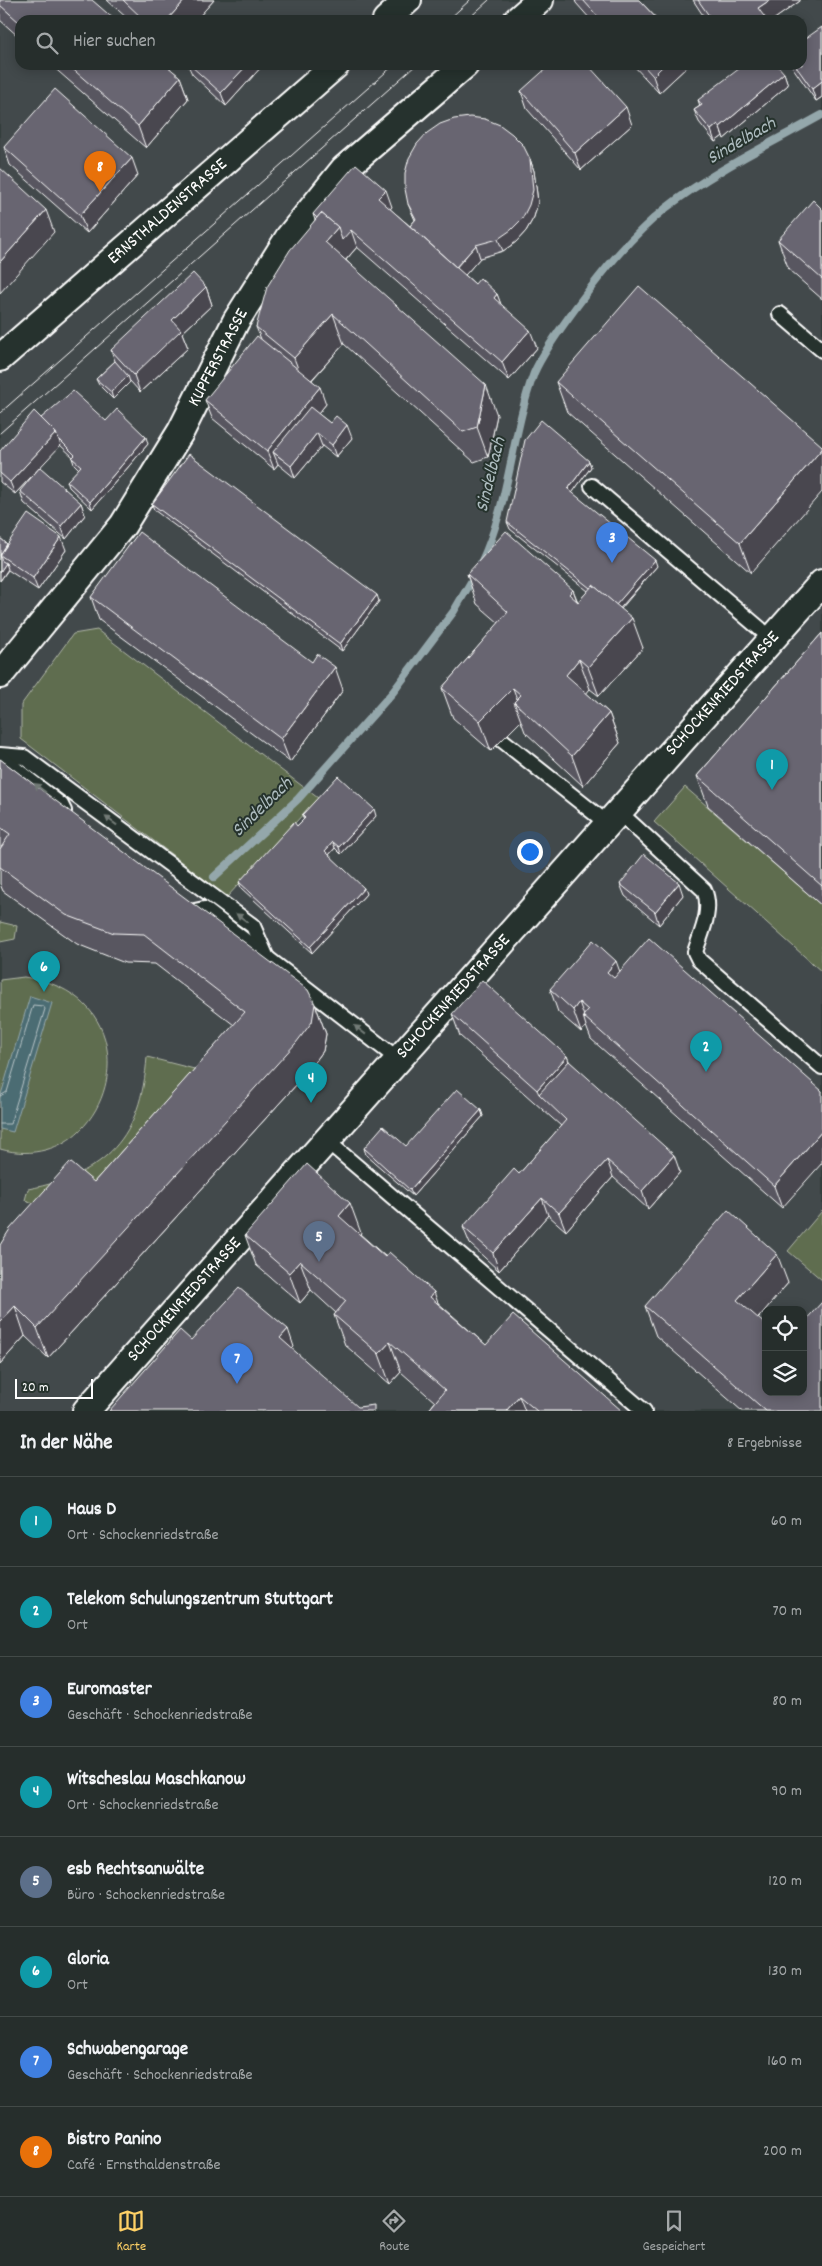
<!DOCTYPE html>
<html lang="de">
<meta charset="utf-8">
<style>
:root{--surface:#262e2c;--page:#2e3634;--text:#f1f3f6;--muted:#a4a8a9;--line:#424a48;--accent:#ffd166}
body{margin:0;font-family:Dekko,sans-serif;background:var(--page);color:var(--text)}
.controls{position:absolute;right:15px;bottom:15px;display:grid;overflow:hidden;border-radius:10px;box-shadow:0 2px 12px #0003}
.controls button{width:45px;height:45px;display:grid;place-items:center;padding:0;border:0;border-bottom:1px solid var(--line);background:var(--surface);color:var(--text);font:25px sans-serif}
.scale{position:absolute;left:15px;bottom:12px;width:78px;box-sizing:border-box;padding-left:5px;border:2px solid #fff;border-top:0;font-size:14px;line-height:18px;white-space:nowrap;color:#fff;-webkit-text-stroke:4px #26332d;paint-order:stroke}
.you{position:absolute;left:529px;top:851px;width:18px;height:18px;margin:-12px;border:4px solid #fff;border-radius:50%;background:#1a73e8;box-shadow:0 0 0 8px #1a73e833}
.badge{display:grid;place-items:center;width:32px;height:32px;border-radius:50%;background:var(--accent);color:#fff;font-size:16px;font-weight:700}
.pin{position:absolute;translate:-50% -41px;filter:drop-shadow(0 1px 2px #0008)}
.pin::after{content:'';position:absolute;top:26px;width:18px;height:15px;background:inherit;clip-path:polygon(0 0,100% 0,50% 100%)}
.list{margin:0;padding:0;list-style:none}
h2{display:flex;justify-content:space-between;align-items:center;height:65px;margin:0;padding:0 20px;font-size:21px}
h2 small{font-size:16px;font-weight:400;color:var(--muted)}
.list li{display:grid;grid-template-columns:32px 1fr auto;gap:15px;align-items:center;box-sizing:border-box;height:90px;padding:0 20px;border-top:1px solid var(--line)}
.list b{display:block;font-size:19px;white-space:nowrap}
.list p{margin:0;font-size:16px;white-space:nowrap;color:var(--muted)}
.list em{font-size:16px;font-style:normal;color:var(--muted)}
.icon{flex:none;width:28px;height:28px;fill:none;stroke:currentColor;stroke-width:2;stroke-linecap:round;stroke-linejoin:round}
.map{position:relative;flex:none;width:822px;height:1411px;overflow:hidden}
.search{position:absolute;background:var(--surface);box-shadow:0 2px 12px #0003;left:15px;right:15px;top:15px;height:55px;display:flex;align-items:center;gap:12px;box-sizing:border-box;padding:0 18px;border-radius:15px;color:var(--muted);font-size:19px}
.sheet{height:785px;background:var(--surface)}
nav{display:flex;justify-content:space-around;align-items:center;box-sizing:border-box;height:70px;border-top:1px solid var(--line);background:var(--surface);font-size:14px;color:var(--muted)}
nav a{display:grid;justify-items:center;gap:2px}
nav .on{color:var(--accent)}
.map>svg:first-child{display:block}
</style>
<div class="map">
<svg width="822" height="1411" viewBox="0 0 822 1411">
<rect width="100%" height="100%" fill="#333d3b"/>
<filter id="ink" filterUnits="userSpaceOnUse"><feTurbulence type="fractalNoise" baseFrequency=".02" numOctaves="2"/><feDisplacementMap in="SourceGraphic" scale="10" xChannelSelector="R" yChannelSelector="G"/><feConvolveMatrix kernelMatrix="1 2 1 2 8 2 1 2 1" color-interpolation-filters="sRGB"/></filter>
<g filter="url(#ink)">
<path fill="#43494b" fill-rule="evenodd" d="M0 0H822V1411H0ZM20 20H802V65H20ZM766 1310H803V1392H766Z"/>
<g fill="#5f6d4f" stroke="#afb6a7">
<polygon points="97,630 318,798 227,897 21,739 21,705 73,634"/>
<polygon points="685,787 822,906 822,972 654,822"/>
<polygon points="0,922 17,926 15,939 0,942"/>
<path d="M24 977C162 996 113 1180 0 1149V980Z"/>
<path d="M147 1057 226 1077 63 1213 25 1200 28 1189C107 1174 141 1137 147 1057Z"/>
<polygon points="822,1211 822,1280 788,1251"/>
</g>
<polygon fill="#4c6c73" stroke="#94a7ab" points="30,996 52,1003 13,1132 0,1129 0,1098"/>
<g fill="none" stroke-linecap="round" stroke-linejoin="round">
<polyline stroke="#b7c4c7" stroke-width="1" points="0,1096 7,1092 33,1005 43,1006 45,1009 10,1124 0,1124"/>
<g stroke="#94a7ab" stroke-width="8">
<path d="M481 563C510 502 511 435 534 373 543 352 563 325 577 306 603 271 631 236 666 208 713 171 770 144 822 115"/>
<polyline points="214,877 298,799 393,692 454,611 475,575"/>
</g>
<defs>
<g id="lane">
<polyline points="780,314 822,350"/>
<polyline points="592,486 772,639"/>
<polyline points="502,740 608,824"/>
<polyline points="0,755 24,757 253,926 267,958"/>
<polyline points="0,757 61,805 64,811 60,822"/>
<path d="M619 812 704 890C713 910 701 933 695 952L699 960 822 1067"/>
<polyline points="187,917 190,912 204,909 399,1060"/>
<polyline points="327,1141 644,1411"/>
</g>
<g id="street">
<polyline points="386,20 408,0"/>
<polyline points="517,20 540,0"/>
<polyline points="0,358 336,65"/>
<polyline points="0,675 123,525 181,431 236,321 289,237 344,169 465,65"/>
<polyline points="86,1411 822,583"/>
</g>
</defs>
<use href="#lane" stroke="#fff" stroke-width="18"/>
<use href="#street" stroke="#fff" stroke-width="30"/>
<use href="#lane" stroke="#26332d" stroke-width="14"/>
<use href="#street" stroke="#26332d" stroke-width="26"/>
<g stroke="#fff" stroke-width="1">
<polyline points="448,20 470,0"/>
<polyline points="467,20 489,0"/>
<polyline points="0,413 394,65"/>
<polyline points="0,433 416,65"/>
</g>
</g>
<g fill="#595761" stroke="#fff">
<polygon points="0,0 20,20 20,38 0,20"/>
<polygon points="107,0 214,0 196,20 129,20"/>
<polygon points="575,0 639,0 658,20 591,20 576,3"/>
<polygon points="693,0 800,0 800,1 773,20 706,20"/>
<polygon points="822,27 822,97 816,101 791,65 802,65"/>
<polygon points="51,65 166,65 180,77 188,99 146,148"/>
<polygon points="188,65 263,65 226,106 192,74"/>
<polygon points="633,65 689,65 659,93"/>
<polygon points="784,73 788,85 724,139 723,136 715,142 699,122 694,110 700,106 698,100"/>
<polygon points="521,91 632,125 581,170 527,109"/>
<polygon points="4,147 138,175 87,233 10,165"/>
<polygon points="530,159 534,171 538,202 534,217 526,231 516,242 503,251 480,258 465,275 475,284 497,294 501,305 537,348 509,380 357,247 346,260 497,415 488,457 474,462 344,344 312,380 326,404 318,414 330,423 352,438 336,457 322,446 295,478 278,464 274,469 212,418 205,400 261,339 256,327 315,220 313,214 392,207 390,209 410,226 415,220 408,204"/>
<polygon points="822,209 822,299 789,270 778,240"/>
<polygon points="206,287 212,305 182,333 188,348 140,392 130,381 113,399 99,385 96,379 115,361 111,350"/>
<polygon points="556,382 822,446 751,573 567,412"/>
<polygon points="41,418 106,421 148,444 92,509 69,487 67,481 79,469 74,464 72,458 73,457 60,445 15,494 0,482 0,451"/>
<polygon points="589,461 591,467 572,493 657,566 621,609 643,648 599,696 590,689 586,693 609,713 620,743 583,786 525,732 521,721 491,751 453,718 442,688 499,623 477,604 467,574 573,590 578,602 588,591 510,529 507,522"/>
<polygon points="20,491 81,503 85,515 66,539 24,503"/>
<polygon points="152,504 379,601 342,651 154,510"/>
<polygon points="0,538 7,544 66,550 38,590 8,570 0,581"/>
<polygon points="91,597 312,662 343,690 290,762 99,620"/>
<polygon points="822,633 822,906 708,806 697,776"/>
<polygon points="0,759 315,1004 326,1034 323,1051 307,1073 48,1358 25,1336 0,1364 0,1245 94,1182 234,1025 155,964 125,963 77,944 3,891 0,884"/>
<polygon points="302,815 376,816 341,854 335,848 329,855 366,894 312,953 241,888 239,882 304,819"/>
<polygon points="620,884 683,895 659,925 625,896"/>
<polygon points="620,971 822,1091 782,1208 591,1039 586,1026 581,1032 558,1012 550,989"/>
<polygon points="452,1014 567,1056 569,1061 680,1172 648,1209 613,1177 566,1231 548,1215 499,1271 470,1244 463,1227 519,1174 561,1126 460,1036"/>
<polygon points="481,1110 483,1116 413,1196 366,1155 364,1148 406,1146"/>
<polygon points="361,1233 360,1234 486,1345 622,1411 428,1411 435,1402 401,1372 390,1384 345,1345 334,1315 336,1313 311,1290 300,1303 256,1265 245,1235"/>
<polygon points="788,1283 758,1318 766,1392 822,1411 742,1411 656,1336 645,1306"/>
</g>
<g fill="#49474f" stroke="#fff">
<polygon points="185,0 214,0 196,20 167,20"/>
<polygon points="770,0 800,0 800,1 773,20 763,20 758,8"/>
<polygon points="247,65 263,65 226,106 221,93"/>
<polygon points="664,65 689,65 659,93 653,76"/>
<polygon points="784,73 788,85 724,139 720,127"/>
<polygon points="180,77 188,99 146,148 138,126"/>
<polygon points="822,81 822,97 816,101 812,89"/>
<polygon points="626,107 632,125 581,170 575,153"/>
<polygon points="718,124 723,136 715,142 711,130"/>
<polygon points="132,158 138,175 87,233 80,215"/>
<polygon points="530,159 534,171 538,202 534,217 526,231 516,242 503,251 498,239"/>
<polygon points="386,190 392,207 384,216 378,198"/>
<polygon points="46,210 54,232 0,293 0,262"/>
<polygon points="338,227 351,230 357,247 336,271 325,242"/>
<polygon points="476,245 480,258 459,282 455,269"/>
<polygon points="206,287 212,305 182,333 188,348 140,392 134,375 172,320"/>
<polygon points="497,294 504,312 494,298"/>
<polygon points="333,314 344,344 305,387 294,358"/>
<polygon points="530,330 537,348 509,380 502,362"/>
<polygon points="128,376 130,382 113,399 111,392"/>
<polygon points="486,385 497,415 488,457 477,427"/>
<polygon points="320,387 326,404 282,459 273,452 278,464 274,469 267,451"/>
<polygon points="347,425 352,438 336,457 332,445"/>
<polygon points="56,433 61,445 15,494 10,482"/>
<polygon points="317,433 322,446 295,478 291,466"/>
<polygon points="146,437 148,444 92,509 90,502"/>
<polygon points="822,449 822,492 751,573 740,543"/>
<polygon points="589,461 591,467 570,496 568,489"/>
<polygon points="81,503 85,515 66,539 61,526"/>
<polygon points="61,537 66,550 38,590 33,578"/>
<polygon points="655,560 657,566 616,613 614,607"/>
<polygon points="6,563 8,569 0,581 0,572"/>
<polygon points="573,590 584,620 569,594"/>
<polygon points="377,595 379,601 342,651 340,644"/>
<polygon points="632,618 643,648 599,696 588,667"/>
<polygon points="579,659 590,689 577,705 566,675"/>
<polygon points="335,667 343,690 290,762 281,739"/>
<polygon points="513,688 520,708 514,702 521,721 491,751 480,721"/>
<polygon points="609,713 620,743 583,786 572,756"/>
<polygon points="374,809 376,816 341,854 339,847"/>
<polygon points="333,842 335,848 327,857 325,851"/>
<polygon points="679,883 683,895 659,925 655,912"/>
<polygon points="364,888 366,894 312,953 310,947"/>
<polygon points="616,961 624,983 615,994 607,972"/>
<polygon points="579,1002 585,1019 583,1016 586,1026 581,1032 573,1010"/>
<polygon points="315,1004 326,1034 323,1051 307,1073 48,1358 37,1328"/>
<polygon points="567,1056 575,1078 539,1094 537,1090"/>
<polygon points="481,1110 483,1116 413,1196 410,1190"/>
<polygon points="822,1131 822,1163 782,1208 774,1186"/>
<polygon points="674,1155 680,1172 648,1209 642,1191"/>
<polygon points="607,1160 613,1177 566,1231 559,1213"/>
<polygon points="542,1198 548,1215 499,1271 493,1253"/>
<polygon points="350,1203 361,1233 350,1246 339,1216"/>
<polygon points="777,1254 788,1283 748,1330 737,1300"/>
<polygon points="300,1261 311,1290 300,1303 289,1273"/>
<polygon points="434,1292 445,1322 430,1297"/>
<polygon points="15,1306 25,1336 0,1364 0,1322"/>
<polygon points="288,1329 294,1347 286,1355 280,1338"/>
<polygon points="390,1342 401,1372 390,1384 379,1354"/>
<polygon points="519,1396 525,1411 506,1411"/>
</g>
<g fill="#686571" stroke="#fff">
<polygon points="0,0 92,0 115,20 20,20 20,23 0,5"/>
<polygon points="123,0 185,0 167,20 144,20"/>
<polygon points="583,0 639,0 658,20 601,20"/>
<polygon points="698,0 770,0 758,8 766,19 765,20 712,20"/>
<polygon points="822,27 822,81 812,89 795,65 802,65 802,41"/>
<polygon points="68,65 166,65 180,77 138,126"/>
<polygon points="190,65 247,65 221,93"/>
<polygon points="550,65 588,65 626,107 575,153 521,91"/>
<polygon points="643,65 664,65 653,76"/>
<polygon points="744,65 777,65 784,73 720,127 718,124 711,130 694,110 702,105 698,100"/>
<polygon points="55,89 132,158 80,215 4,147"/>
<polygon points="470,117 485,119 500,125 512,134 523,145 530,159 533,190 529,205 522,219 511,230 498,239 476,245 456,267 410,226 416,219 408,204 405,189 405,173 409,158 417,144 427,133 440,124 454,119"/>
<polygon points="356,164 386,190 378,198 475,284 480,278 497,294 494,298 530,330 502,362 351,230 342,240 338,227 321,213 317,218 313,214"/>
<polygon points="0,168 46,210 0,262"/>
<polygon points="813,200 822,209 822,279 778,240"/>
<polygon points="321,213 338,227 325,242 486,385 477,427 463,432 333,314 294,358 256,327 267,287 290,250"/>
<polygon points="193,273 206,287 172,320 181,330 134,375 111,350"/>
<polygon points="639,286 822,446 822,449 740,543 556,382"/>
<polygon points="257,336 320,387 267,451 205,400"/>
<polygon points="115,361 128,376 111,392 96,379"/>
<polygon points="73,391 106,421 117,409 146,437 90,502 67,481 81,466 72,458 75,455 58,438 56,433 41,418"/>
<polygon points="310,407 330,423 336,416 347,425 332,445 317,433 291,466 273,452"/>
<polygon points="34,411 56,433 10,482 0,473 0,451"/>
<polygon points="541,420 589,461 568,489 655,560 616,605 593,585 590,588 507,522 525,440"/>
<polygon points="189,454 377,595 340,644 152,504"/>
<polygon points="40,467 81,503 61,526 20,491"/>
<polygon points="28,514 61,537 33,578 0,555"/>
<polygon points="506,531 573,590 569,594 578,602 593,585 632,618 588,667 579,659 566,675 609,713 572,756 514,702 521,695 513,688 480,721 442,688 508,612 467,574"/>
<polygon points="139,532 312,662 317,654 335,667 281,739 91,597"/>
<polygon points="0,538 7,544 0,555"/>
<polygon points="0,555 2,561 6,563 0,572"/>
<polygon points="822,633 822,886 697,776"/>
<polygon points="0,759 308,990 315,1004 312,1022 296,1043 37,1328 15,1306 0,1322 0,1245 10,1229 70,1162 94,1182 245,1012 144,934 114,933 66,915 0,867 0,849 10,834 0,827"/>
<polygon points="338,776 374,809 339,847 333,842 325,851 364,888 310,947 239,882 294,822 297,826 305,818 302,815"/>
<polygon points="644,854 679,883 655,912 620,884"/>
<polygon points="649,938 822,1091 822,1131 774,1186 583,1016 588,1010 579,1002 573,1010 550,989 593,940 616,961 607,972 614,978"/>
<polygon points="482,980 567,1056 537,1090 452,1014"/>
<polygon points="569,1061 674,1155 642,1191 607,1160 559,1213 542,1198 493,1253 463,1227 514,1169 519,1174 566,1120 539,1094"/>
<polygon points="457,1089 481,1110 410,1190 364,1148 383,1126 406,1146"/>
<polygon points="307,1164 350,1203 339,1216 385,1257 389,1252 434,1292 430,1297 486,1345 513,1315 622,1411 537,1411 519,1396 506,1411 428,1411 445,1390 390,1342 379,1354 334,1315 346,1301 300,1261 289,1273 245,1235"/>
<polygon points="728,1210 777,1254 737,1300 766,1325 766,1392 803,1392 803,1323 822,1302 822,1411 766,1411 645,1306"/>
<polygon points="239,1288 288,1329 280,1338 358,1407 374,1405 374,1411 109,1411 180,1330 191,1340"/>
</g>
<defs><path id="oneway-solid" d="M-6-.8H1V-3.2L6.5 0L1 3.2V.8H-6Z" transform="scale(1.25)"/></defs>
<g fill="#727a76">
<use href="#oneway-solid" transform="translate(40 788) rotate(-142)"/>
<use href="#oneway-solid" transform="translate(111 821) rotate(-144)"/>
<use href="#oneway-solid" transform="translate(242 918) rotate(-144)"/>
<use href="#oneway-solid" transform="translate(360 1030) rotate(-142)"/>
</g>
</g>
<g text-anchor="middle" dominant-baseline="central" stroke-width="4" stroke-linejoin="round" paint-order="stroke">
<g font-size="18" fill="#fff" stroke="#26332d">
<text transform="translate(168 212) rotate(-41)">ERNSTHALDENSTRASSE</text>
<text transform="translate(219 358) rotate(-62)">KUPFERSTRASSE</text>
<text transform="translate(723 694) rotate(-48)">SCHOCKENRIEDSTRASSE</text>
<text transform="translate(454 997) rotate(-48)">SCHOCKENRIEDSTRASSE</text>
<text transform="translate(185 1300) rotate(-48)">SCHOCKENRIEDSTRASSE</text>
</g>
<g font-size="19" font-style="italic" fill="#aebdc0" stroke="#26332d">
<text transform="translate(742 142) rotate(-30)">Sindelbach</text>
<text transform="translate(492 475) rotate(-76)">Sindelbach</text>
<text transform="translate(263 808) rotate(-44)">Sindelbach</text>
</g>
</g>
</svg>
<div class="controls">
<button><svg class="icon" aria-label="locate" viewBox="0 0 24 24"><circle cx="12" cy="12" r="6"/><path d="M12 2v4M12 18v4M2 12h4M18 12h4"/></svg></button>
<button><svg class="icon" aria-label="layers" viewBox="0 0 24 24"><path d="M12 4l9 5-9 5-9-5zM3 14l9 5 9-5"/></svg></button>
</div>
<div class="scale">20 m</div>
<div class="you"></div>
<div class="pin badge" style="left:772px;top:790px;background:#0f9aa8">1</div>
<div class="pin badge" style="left:706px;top:1072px;background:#0f9aa8">2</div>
<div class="pin badge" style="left:612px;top:563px;background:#3f7fe0">3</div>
<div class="pin badge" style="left:311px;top:1103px;background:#0f9aa8">4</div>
<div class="pin badge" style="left:319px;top:1262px;background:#5c6f8a">5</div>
<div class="pin badge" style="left:44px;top:992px;background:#0f9aa8">6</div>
<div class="pin badge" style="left:237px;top:1384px;background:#3f7fe0">7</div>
<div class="pin badge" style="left:100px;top:192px;background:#e8710a">8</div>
<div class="search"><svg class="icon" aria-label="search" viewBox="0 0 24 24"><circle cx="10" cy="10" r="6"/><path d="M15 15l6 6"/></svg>Hier suchen</div>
</div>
<section class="sheet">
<h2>In der Nähe<small>8 Ergebnisse</small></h2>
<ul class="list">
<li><span class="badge" style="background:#0f9aa8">1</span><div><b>Haus D</b><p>Ort · Schockenriedstraße</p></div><em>60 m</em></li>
<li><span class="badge" style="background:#0f9aa8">2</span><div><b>Telekom Schulungszentrum Stuttgart</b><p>Ort</p></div><em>70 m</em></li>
<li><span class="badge" style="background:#3f7fe0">3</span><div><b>Euromaster</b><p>Geschäft · Schockenriedstraße</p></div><em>80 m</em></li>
<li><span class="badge" style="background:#0f9aa8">4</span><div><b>Witscheslau Maschkanow</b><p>Ort · Schockenriedstraße</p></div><em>90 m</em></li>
<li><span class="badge" style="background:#5c6f8a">5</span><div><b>esb Rechtsanwälte</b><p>Büro · Schockenriedstraße</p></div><em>120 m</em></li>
<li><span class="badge" style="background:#0f9aa8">6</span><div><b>Gloria</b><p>Ort</p></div><em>130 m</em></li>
<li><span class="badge" style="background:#3f7fe0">7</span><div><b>Schwabengarage</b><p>Geschäft · Schockenriedstraße</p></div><em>160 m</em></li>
<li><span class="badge" style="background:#e8710a">8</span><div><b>Bistro Panino</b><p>Café · Ernsthaldenstraße</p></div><em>200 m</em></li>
</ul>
</section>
<nav>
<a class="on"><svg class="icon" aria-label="map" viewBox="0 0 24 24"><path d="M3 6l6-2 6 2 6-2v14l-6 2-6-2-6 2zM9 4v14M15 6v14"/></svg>Karte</a>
<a><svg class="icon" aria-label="directions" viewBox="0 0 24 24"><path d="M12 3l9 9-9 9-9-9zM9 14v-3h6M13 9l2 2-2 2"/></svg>Route</a>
<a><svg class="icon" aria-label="saved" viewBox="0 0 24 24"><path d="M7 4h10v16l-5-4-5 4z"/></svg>Gespeichert</a>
</nav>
